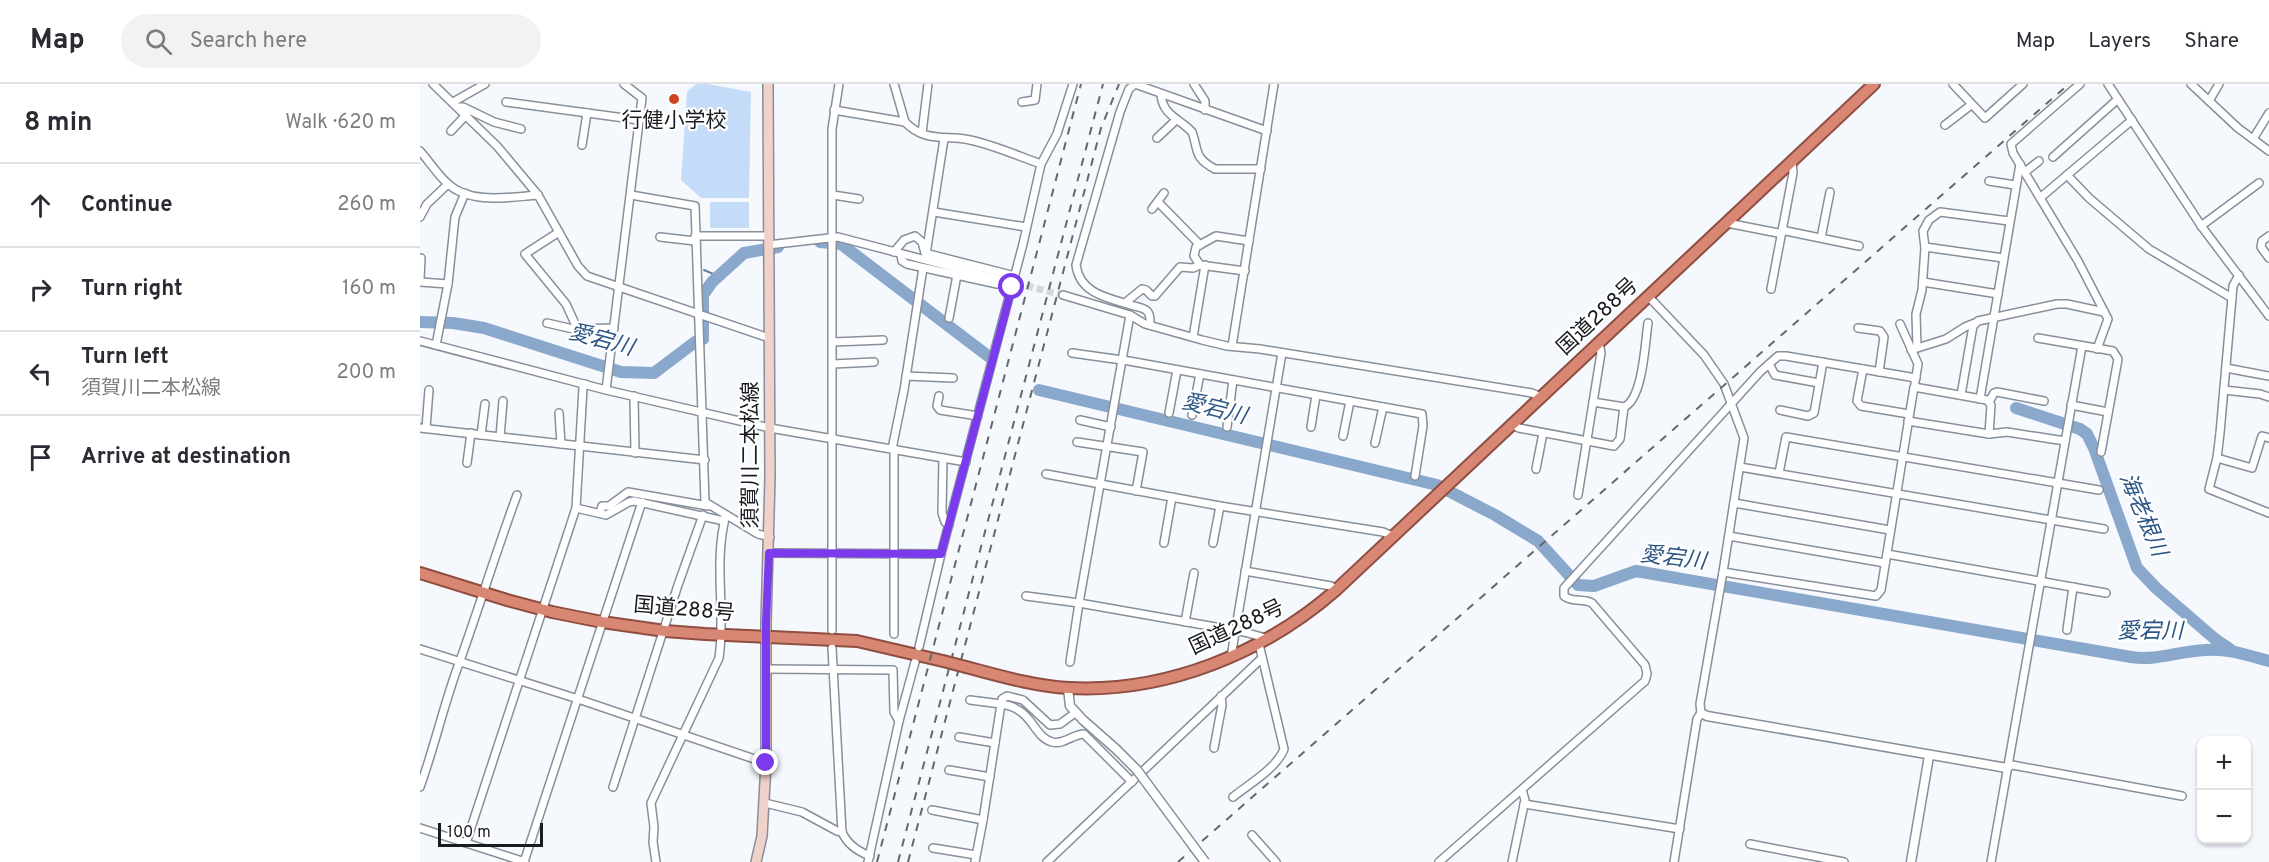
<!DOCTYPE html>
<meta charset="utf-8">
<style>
:root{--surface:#fff;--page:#f2f2f3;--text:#2b2b33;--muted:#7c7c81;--line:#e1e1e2}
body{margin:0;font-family:Overpass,"Noto Sans JP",sans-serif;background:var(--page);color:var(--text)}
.controls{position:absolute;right:18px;bottom:18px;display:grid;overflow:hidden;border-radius:12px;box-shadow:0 2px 4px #0004}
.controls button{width:54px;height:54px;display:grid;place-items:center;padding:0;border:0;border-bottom:2px solid var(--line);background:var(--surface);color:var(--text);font:30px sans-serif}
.scale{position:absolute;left:18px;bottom:15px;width:105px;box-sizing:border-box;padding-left:6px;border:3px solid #181c20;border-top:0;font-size:16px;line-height:21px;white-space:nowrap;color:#181c20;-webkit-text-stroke:4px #fff;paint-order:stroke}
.stop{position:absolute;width:18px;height:18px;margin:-14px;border:4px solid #7c3aed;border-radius:50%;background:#fff}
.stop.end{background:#7c3aed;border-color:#fff;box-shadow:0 2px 6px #0008}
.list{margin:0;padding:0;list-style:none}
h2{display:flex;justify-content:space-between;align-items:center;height:78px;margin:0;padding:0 24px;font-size:26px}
h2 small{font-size:20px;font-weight:400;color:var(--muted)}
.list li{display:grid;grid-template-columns:39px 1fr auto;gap:18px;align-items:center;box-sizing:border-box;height:84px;padding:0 24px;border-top:2px solid var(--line)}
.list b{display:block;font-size:22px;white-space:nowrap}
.list p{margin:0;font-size:20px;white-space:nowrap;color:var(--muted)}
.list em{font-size:20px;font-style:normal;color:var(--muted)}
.icon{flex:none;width:33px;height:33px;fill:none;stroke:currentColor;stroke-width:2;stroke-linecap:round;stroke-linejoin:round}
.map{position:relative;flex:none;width:1849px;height:778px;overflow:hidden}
header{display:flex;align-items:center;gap:36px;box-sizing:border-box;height:84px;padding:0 30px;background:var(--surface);border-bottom:2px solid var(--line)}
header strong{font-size:28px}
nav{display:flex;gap:33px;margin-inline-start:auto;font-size:21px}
.search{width:420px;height:54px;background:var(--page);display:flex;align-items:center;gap:15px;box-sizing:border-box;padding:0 21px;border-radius:33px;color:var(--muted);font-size:22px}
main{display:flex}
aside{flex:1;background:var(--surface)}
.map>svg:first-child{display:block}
</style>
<header>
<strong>Map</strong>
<div class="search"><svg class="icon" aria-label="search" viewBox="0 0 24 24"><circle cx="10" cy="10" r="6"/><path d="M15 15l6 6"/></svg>Search here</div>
<nav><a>Map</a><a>Layers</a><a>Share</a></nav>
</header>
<main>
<aside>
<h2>8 min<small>Walk · 620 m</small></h2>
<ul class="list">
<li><svg class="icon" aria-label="ahead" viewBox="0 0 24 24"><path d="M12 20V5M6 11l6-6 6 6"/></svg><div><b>Continue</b></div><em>260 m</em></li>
<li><svg class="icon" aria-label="right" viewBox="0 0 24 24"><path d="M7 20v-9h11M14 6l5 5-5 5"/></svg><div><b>Turn right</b></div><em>160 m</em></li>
<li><svg class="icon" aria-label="left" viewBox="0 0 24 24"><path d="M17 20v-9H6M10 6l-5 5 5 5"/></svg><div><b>Turn left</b><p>須賀川二本松線</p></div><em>200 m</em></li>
<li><svg class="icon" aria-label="arrive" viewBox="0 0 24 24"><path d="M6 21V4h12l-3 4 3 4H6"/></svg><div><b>Arrive at destination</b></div></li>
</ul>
</aside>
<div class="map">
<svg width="1849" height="778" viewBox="0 0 1849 778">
<rect width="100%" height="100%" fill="#f5f9fe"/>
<g fill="#c5dcf8">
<polygon points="276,0 288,0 331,8 329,114 281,114 261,96 267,8"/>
<rect x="290" y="118" width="39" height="26"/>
</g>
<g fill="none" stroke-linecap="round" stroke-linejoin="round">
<polyline stroke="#687e98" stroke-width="2" points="284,186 298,192"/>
<g stroke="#8aa8cb" stroke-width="12">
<polyline points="400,158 421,160 568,272"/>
<polyline points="0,238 33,239 64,244 201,288 234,289 275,258 283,255 283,211 292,198 324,169 358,163"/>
<path d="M619 306 1017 401 1075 431 1118 457 1158 501 1174 502 1216 487 1711 573C1737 577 1760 567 1785 566 1808 564 1827 571 1849 577"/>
<polyline points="1596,324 1660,345 1667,350 1674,364 1717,484 1736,504 1795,555 1811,566"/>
</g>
<polyline stroke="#d4d8dd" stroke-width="7" stroke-dasharray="7 3.5" stroke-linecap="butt" points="586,197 643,211"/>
<defs>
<g id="minor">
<polyline points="13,0 77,62 118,111 158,182 167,192 349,254"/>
<path d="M474 0 485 38C505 59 526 51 550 56 574 61 598 72 621 80"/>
<path d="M715 0 709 5 700 28 656 181C660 211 690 214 714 222 718 223 724 224 727 227 731 231 730 237 730 241"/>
<polyline points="715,0 847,47"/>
<polyline points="774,0 785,17 785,26"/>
<polyline points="1533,0 1565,34 1603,0"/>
<polyline points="1660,0 1591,60 1593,69 1658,177 1688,235 1677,265"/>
<polyline points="1688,0 1782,143 1849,232"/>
<polyline points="1771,0 1818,44 1849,67"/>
<path d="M741 10C742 31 760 35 772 48 779 67 773 73 795 85H841"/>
<polyline points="1789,17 1799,0"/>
<polyline points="33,18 65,0"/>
<polyline points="86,18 219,36"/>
<polyline points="602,18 615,16 617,0"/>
<polyline points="38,23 43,23 74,38 101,45"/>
<polyline points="414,26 485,38"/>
<polyline points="1525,41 1551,21"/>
<polyline points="31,47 46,31"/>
<polyline points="502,49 508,0"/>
<polyline points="737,54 756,36"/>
<polyline points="1833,55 1849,29"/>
<polyline points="162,61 167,29"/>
<path d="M0 67C9 77 17 90 27 99 50 121 90 113 118 111"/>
<polyline points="1633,73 1698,15"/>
<polyline points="1605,88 1619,77"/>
<polyline points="1647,91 1669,114 1729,165 1812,214"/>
<polyline points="1569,97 1595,101"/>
<polyline points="211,111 275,122 285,418 338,450 350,453"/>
<polyline points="413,111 439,115"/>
<polyline points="1620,114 1712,36"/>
<polyline points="738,118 780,161"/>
<polyline points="732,125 744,109"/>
<polyline points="514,128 606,143"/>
<polyline points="0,133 7,120 28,100"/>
<polyline points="1307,139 1358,149 1366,147 1439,162"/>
<polyline points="1781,142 1839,99"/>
<polyline points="139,148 105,170 146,220 157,244"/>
<polyline points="275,152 348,152"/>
<polyline points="1849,152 1842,157 1841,163 1849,174"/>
<polyline points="240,153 275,157"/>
<polyline points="1401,154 1410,108"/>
<polyline points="348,161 418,153 586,197"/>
<polyline points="1505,163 1583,174"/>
<polyline points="474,168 484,156 495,152 502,158 505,169 595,192"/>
<polyline points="506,170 524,55"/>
<polyline points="481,171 482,177 487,180 577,200"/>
<polyline points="825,187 780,181 774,172 776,163 796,152 829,157"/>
<polyline points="1819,191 1813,202 1800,349 1797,374 1789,405 1849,429"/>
<polyline points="0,195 1,174"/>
<polyline points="0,198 28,200"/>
<polyline points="1503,198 1578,210"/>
<polyline points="1351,205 1373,89 1372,77"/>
<polyline points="643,211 710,231 725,240 782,256 807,262 840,265 1112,309 1121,313"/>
<polyline points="1228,212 1284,271 1304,300 1324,354 1303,488 1280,620 1281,629 1277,635 1254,778"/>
<polyline points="705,219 722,205 726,206 732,212 735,212 760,183 773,184 780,181"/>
<polyline points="710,231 659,519 824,548 849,555"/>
<polyline points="529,234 537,191"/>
<polyline points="127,239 153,245 194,244"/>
<polyline points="1480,240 1498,280 1495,298"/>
<polyline points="1438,244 1460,247 1464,253 1459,288"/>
<polyline points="773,253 785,181"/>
<polyline points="1618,254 1693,267 1698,275 1681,368"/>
<polyline points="0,257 186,306 350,344 546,378"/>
<polyline points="413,258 463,256"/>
<polyline points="16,261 28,200 35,133 45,109"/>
<polyline points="812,262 854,0"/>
<polyline points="1497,263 1496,230 1502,206 1505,164 1503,147 1509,136 1520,128 1589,137"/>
<polyline points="1491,266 1526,255 1545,243 1555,239"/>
<polyline points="652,269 709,277 1002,330 1003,342 995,392"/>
<polyline points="413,280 454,278"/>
<polyline points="1349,280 1355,291 1399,299"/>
<polyline points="1806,284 1849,292"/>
<polyline points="1443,285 1437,317 1441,322 1489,330"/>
<polyline points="486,292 533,294"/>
<polyline points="186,306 222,14 204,0"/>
<polyline points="1804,306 1840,310 1849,313"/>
<polyline points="1541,311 1553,242 1558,237 1637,220 1647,220 1684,228"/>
<polyline points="214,312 215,369"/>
<polyline points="519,312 517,322 520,326 558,332"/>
<polyline points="1560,315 1600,80"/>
<path d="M1173 318 1204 323C1223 315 1225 259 1228 239"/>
<polyline points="1569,318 1574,309 1577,308 1624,317"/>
<polyline points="1651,321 1688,328"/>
<polyline points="1360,326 1388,332 1394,329 1403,278"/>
<polyline points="139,329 141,360"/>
<polyline points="749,329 757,286"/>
<polyline points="772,331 780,290"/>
<polyline points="660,336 691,343"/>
<polyline points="1488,337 1569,350 1587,348 1645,357"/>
<polyline points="1091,340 1099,344 1194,362 1200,355 1204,323"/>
<polyline points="807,343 813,296"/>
<polyline points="891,343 896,311"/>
<polyline points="0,344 285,376"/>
<polyline points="6,344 9,306"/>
<polyline points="61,351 65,320"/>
<polyline points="923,352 930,317"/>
<polyline points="80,353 83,317"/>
<polyline points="657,358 723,368 716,407"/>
<polyline points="955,359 963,323"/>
<polyline points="472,365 484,306 503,184"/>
<polyline points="523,374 522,429 525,438 529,441"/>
<polyline points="1797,374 1832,384 1842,352 1849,354"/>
<polyline points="47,379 51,349"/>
<polyline points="1320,383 1684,445"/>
<polyline points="1116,385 1123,349"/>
<polyline points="1359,389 1366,353 1679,406"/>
<polyline points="626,390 800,422 963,448 973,452"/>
<polyline points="1158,411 1181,269 1179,259"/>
<polyline points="1314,419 1470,446"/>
<polyline points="156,424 186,431 209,418 214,417 304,437"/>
<polyline points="180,429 182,422 189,422 208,408 288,422"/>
<polyline points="1309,452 1465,479"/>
<polyline points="744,459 752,413"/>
<polyline points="793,459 800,422"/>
<polyline points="349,469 521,470"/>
<polyline points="1467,470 1686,509"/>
<polyline points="825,487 911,502 916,506"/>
<polyline points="1303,488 1456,512 1461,506 1494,303 1567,316 1571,321 1569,350"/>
<polyline points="606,512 659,519 650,578"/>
<polyline points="765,538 774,489"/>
<polyline points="412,546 412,45 419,0"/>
<polyline points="1647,546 1653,503"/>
<polyline points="474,550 474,365"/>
<polyline points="499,563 521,470 603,160 621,80 637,50 653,0"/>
<path d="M412 564 422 748C427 760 437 767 450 772"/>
<polyline points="0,565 158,615 346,679"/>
<polyline points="811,573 862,269"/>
<polyline points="346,585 473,586 474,628 479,637"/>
<polyline points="550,616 581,620 563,736"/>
<path d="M655 629 640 640 630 641 603 616 587 612 582 615 581 620C613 624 613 653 632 658 644 661 653 650 664 650L712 698"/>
<polyline points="539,653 575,659"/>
<polyline points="794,664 802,621 801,612"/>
<polyline points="1587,684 1592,681 1762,712"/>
<polyline points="529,686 570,693"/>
<path d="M0 703C14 664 23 624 37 585 58 527 76 468 97 411"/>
<polyline points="193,703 258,501 283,431"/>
<path d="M813 713C829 700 857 684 864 665L839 560"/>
<polyline points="345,719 382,728 417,747 422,748"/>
<polyline points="1104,720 1260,745"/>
<polyline points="512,726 563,736 555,778"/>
<polyline points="0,744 105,778"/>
<polyline points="832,751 856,778"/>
<polyline points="46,759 156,424 163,304 165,300"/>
<polyline points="1330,760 1424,778"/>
<polyline points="513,764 556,771"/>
<polyline points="104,778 222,418"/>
<path d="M236 778 233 758 234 743 231 719 299 574C306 527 293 478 306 431"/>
<polyline points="448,778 479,637 495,578"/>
<polyline points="627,778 842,574"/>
<path d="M1019 778 1225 597 1227 590 1225 581 1172 519C1163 514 1153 519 1144 512V504L1340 288 1358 272H1366L1496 294"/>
<polyline points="1092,778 1105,716 1102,706"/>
<polyline points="1571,778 1662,262"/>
</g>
<g id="tertiary">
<polyline points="648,604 650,622 663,636"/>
<polyline points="1281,629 1287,632 1587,684"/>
<polyline points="1491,778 1509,672"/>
</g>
<polyline id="secondary" points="336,778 342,752 346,679 346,538 350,394 348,0"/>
<g id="trunk">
<polyline points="0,489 87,516 132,528 182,538 245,547 285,550 437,557 523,577"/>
<path d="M546 583C580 592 614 602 649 604 746 609 844 569 916 506L1454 0"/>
</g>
</defs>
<use href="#minor" stroke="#868f9a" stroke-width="10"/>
<use href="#tertiary" stroke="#868f9a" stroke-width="11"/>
<use href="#secondary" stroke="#868f9a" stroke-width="12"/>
<use href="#trunk" stroke="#8f4e40" stroke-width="14"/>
<use href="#minor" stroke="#fff" stroke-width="7"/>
<use href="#tertiary" stroke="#fff" stroke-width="8"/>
<use href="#secondary" stroke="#f1d2cb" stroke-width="9"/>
<use href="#trunk" stroke="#d88774" stroke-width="10"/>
<g stroke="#64686c" stroke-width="2" stroke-dasharray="8 8" stroke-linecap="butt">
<polyline points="457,778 661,0"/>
<polyline points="478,778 683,0"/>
<polyline points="488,778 681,44 699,0"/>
<polyline points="758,778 1649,0"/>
</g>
<defs>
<polyline id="tertiary-bridge" points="663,636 696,665 717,686 785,778"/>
<polyline id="trunk-bridge" points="523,577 546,583"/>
</defs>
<use href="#tertiary-bridge" stroke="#868f9a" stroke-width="11" stroke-linecap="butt"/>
<use href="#trunk-bridge" stroke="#8f4e40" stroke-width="14" stroke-linecap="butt"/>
<use href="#tertiary-bridge" stroke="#fff" stroke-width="8"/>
<use href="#trunk-bridge" stroke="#d88774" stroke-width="10"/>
</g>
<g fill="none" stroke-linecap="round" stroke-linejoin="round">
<polyline stroke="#7c3aed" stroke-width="8" points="346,679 346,538 349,469 521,470 592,203"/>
</g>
<circle fill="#cf4425" stroke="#fff" stroke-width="2" cx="254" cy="15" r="6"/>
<g text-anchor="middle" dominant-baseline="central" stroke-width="4.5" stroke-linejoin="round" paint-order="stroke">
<g font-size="21" fill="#181c20" stroke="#fff">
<text x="254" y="37">行健小学校</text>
</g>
<g font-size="21" fill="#181c20" stroke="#fff">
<text transform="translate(1178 233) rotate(-43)">国道288号</text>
<text transform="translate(331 371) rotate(-90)">須賀川二本松線</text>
<text transform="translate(264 526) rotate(5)">国道288号</text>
<text transform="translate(817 544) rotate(-25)">国道288号</text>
</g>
<g font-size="22" font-style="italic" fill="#2c5685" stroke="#fff">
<text transform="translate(181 257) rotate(15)">愛宕川</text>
<text transform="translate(794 326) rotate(14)">愛宕川</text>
<text transform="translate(1722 431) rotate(67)">海老根川</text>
<text transform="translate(1253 475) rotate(7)">愛宕川</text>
<text x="1730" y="548">愛宕川</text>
</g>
</g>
</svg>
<div class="controls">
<button>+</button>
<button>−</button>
</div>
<div class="scale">100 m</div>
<div class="stop" style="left:592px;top:203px"></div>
<div class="stop end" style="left:346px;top:679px"></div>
</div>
</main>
